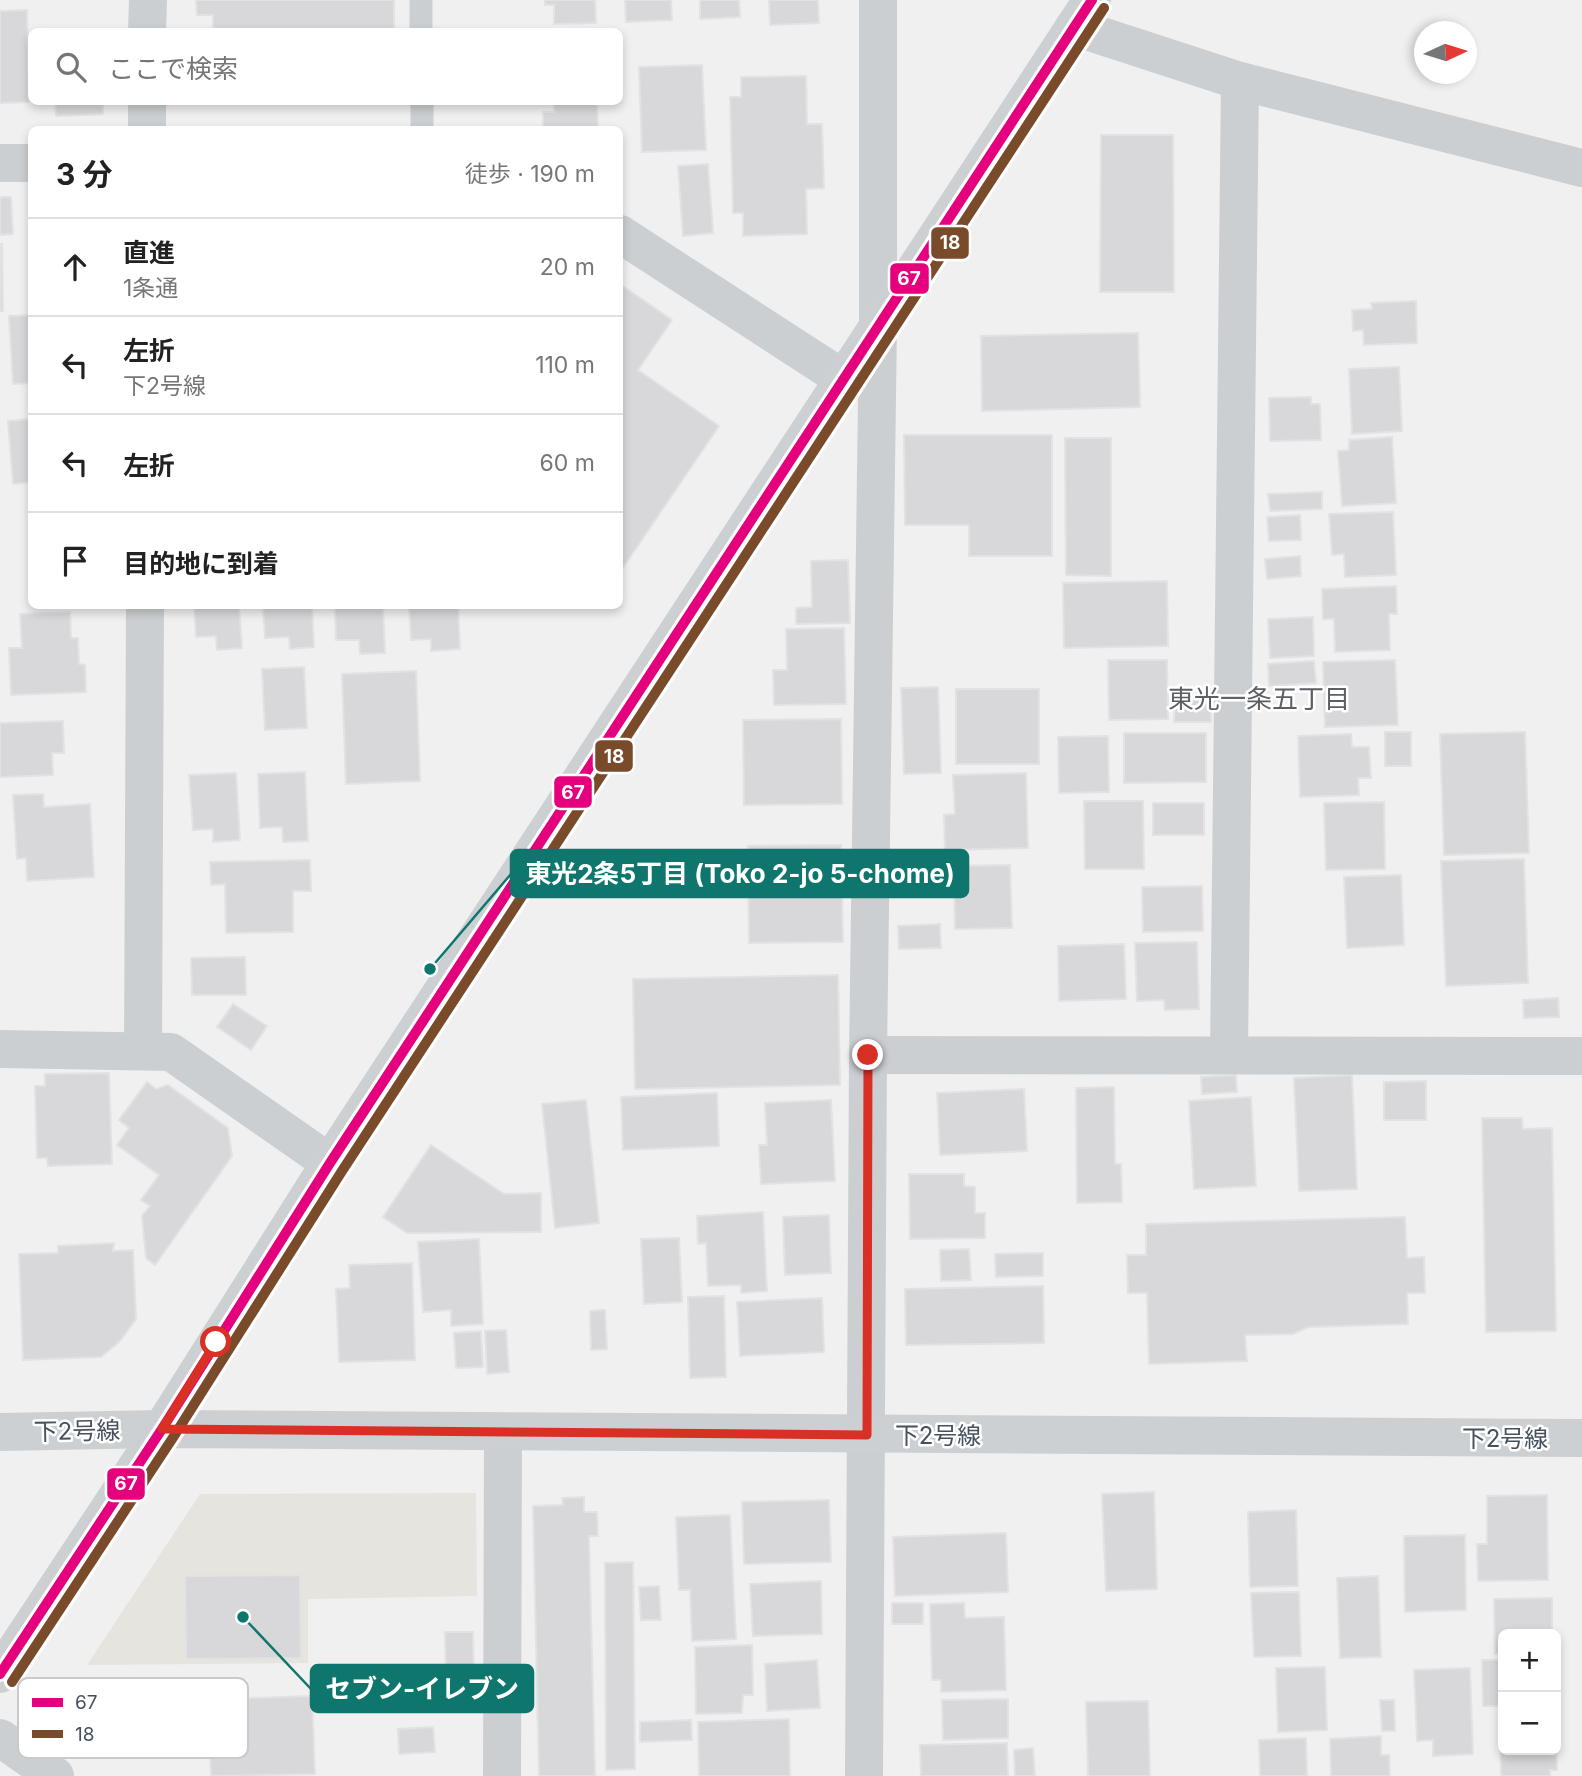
<!DOCTYPE html>
<html lang="ja">
<meta charset="utf-8">
<style>
:root{--surface:#fff;--page:#f6f6f6;--text:#222;--muted:#767676;--line:#e0e0e0}
body{margin:0;font-family:Inter,"Noto Sans JP",sans-serif;background:var(--page);color:var(--text)}
.controls{position:absolute;right:21px;bottom:21px;display:grid;overflow:hidden;border-radius:10px;box-shadow:0 4px 10px #0003}
.controls button{width:63px;height:63px;display:grid;place-items:center;padding:0;border:0;border-bottom:2px solid var(--line);background:var(--surface);color:var(--text);font:35px sans-serif}
.compass{position:absolute;left:1414px;top:21px;width:63px;height:63px;border-radius:50%;background:var(--surface);box-shadow:0 4px 10px #0003;rotate:86deg}
.stop{position:absolute;width:21px;height:21px;margin:-16px;border:5px solid #d93025;border-radius:50%;background:#fff}
.stop.end{background:#d93025;border-color:#fff;box-shadow:0 2px 7px #0008}
.list{margin:0;padding:0;list-style:none}
h2{display:flex;justify-content:space-between;align-items:center;height:91px;margin:0;padding:0 28px;font-size:30px}
h2 small{font-size:23px;font-weight:400;color:var(--muted)}
.list li{display:grid;grid-template-columns:46px 1fr auto;gap:21px;align-items:center;box-sizing:border-box;height:98px;padding:0 28px;border-top:2px solid var(--line)}
.list b{display:block;font-size:26px;white-space:nowrap}
.list p{margin:0;font-size:23px;white-space:nowrap;color:var(--muted)}
.list em{font-size:23px;font-style:normal;color:var(--muted)}
.icon{flex:none;width:38px;height:38px;fill:none;stroke:currentColor;stroke-width:2;stroke-linecap:round;stroke-linejoin:round}
.map{position:relative;flex:none;width:1582px;height:1776px;overflow:hidden}
.search{position:absolute;background:var(--surface);box-shadow:0 4px 10px #0003;left:28px;top:28px;width:595px;height:77px;display:flex;align-items:center;gap:18px;box-sizing:border-box;padding:0 24px;border-radius:10px;color:var(--muted);font-size:26px}
.panel{position:absolute;background:var(--surface);box-shadow:0 4px 10px #0003;left:28px;top:126px;width:595px;height:483px;border-radius:10px}
.map>svg:first-child{display:block}
</style>
<div class="map">
<svg width="1582" height="1776" viewBox="0 0 1582 1776">
<rect width="100%" height="100%" fill="#f1f0f0"/>
<polygon fill="#e5e4de" points="476,1493 477,1596 308,1599 308,1663 87,1665 200,1494"/>
<g fill="#d8d8da" stroke="#e2e2e3" stroke-width="2">
<polygon points="196,0 394,0 394,32 213,32 213,15 197,15"/>
<polygon points="545,0 595,0 596,23 554,24 554,5 545,5"/>
<polygon points="625,0 671,0 672,20 626,22"/>
<polygon points="700,0 739,0 740,17 700,19"/>
<polygon points="769,0 818,0 819,23 770,25"/>
<polygon points="27,10 29,102 0,103 0,11"/>
<polygon points="702,65 706,150 642,152 639,67"/>
<polygon points="806,76 807,124 822,124 824,188 806,189 807,234 743,236 743,213 733,213 730,97 741,97 741,77"/>
<polygon points="55,102 103,102 103,114 56,116"/>
<polygon points="213,102 395,102 395,103 213,104"/>
<polygon points="554,102 597,102 598,130 543,129 543,112 554,112"/>
<polygon points="1101,135 1173,135 1174,292 1100,292"/>
<polygon points="708,164 713,233 683,236 678,166"/>
<polygon points="0,197 11,197 13,234 0,235"/>
<polygon points="29,207 32,207 31,274"/>
<polygon points="0,244 2,244 3,311 0,311"/>
<polygon points="620,284 672,320 638,370 719,426 620,572"/>
<polygon points="1416,301 1417,343 1364,345 1363,330 1353,331 1352,310 1372,309 1371,303"/>
<polygon points="32,315 32,383 13,384 9,316"/>
<polygon points="1138,333 1140,407 982,411 981,336"/>
<polygon points="1399,367 1402,431 1352,434 1349,369"/>
<polygon points="1311,397 1311,404 1320,404 1321,440 1270,441 1269,398"/>
<polygon points="32,419 32,482 13,484 8,421"/>
<polygon points="904,435 1052,435 1052,556 969,556 969,525 905,525"/>
<polygon points="1392,437 1396,503 1342,506 1338,451 1349,450 1349,440"/>
<polygon points="1065,438 1111,438 1111,576 1066,575"/>
<polygon points="1322,492 1322,509 1270,511 1268,494"/>
<polygon points="1393,512 1396,575 1345,577 1344,554 1332,555 1329,514"/>
<polygon points="1300,515 1301,540 1269,541 1267,517"/>
<polygon points="1300,556 1301,576 1267,579 1265,559"/>
<polygon points="848,560 850,623 796,624 796,608 812,607 811,561"/>
<polygon points="1167,581 1168,646 1064,648 1063,583"/>
<polygon points="1396,586 1397,614 1389,614 1390,650 1335,652 1334,619 1323,619 1322,589"/>
<polygon points="194,606 239,606 242,648 217,650 216,636 196,637"/>
<polygon points="263,606 312,606 314,647 290,649 289,637 265,638"/>
<polygon points="335,606 383,606 385,653 360,654 359,640 336,640"/>
<polygon points="409,606 458,606 460,649 431,651 431,639 411,640"/>
<polygon points="70,612 71,638 78,638 79,664 85,665 86,692 11,695 9,648 22,648 20,614"/>
<polygon points="1313,617 1314,656 1270,658 1268,619"/>
<polygon points="844,628 846,704 774,705 773,670 787,670 786,629"/>
<polygon points="1108,660 1167,660 1168,719 1109,720"/>
<polygon points="1395,660 1398,725 1325,727 1323,662"/>
<polygon points="1314,661 1316,683 1269,686 1268,664"/>
<polygon points="304,667 307,728 265,730 262,669"/>
<polygon points="416,671 420,781 346,784 342,674"/>
<polygon points="938,687 941,773 904,774 901,688"/>
<rect x="956" y="689" width="83" height="75"/>
<polygon points="1175,698 1211,699 1211,722 1174,722"/>
<polygon points="841,719 842,804 744,805 743,720"/>
<polygon points="63,721 64,753 52,753 53,775 0,777 0,723"/>
<rect x="1385" y="732" width="26" height="34"/>
<polygon points="1525,732 1529,853 1444,855 1440,734"/>
<polygon points="1124,733 1206,733 1206,782 1124,783"/>
<polygon points="1351,734 1352,747 1369,747 1371,778 1358,778 1359,795 1300,797 1298,736"/>
<polygon points="1108,736 1109,792 1059,793 1058,737"/>
<polygon points="305,772 308,841 283,842 282,827 260,828 258,774"/>
<polygon points="236,773 240,840 213,842 213,829 193,830 189,775"/>
<polygon points="1026,773 1028,848 945,850 944,815 955,814 953,775"/>
<polygon points="43,794 44,807 90,804 94,877 27,881 26,858 17,859 13,795"/>
<polygon points="1084,801 1143,801 1144,869 1085,869"/>
<polygon points="1384,802 1385,869 1326,870 1324,803"/>
<rect x="1153" y="803" width="51" height="32"/>
<polygon points="841,845 843,942 749,943 748,846"/>
<polygon points="1524,859 1528,983 1446,986 1441,861"/>
<polygon points="310,860 311,891 293,891 293,932 226,933 225,884 211,885 210,862"/>
<polygon points="1010,865 1012,928 955,929 954,866"/>
<polygon points="1401,875 1404,945 1347,948 1344,877"/>
<polygon points="1202,886 1203,931 1143,932 1142,887"/>
<polygon points="940,924 941,948 899,949 898,926"/>
<polygon points="1197,942 1199,1009 1165,1010 1164,1000 1137,1001 1135,943"/>
<polygon points="1124,944 1126,999 1059,1001 1058,946"/>
<polygon points="245,957 246,995 192,995 191,958"/>
<polygon points="838,975 840,1085 635,1089 633,979"/>
<polygon points="1558,998 1559,1017 1524,1018 1523,1000"/>
<polygon points="233,1004 267,1026 251,1050 217,1027"/>
<polygon points="109,1073 112,1164 48,1166 47,1158 37,1158 35,1086 45,1086 45,1074"/>
<polygon points="1236,1075 1237,1092 1202,1094 1201,1077"/>
<polygon points="1352,1075 1357,1189 1299,1191 1294,1078"/>
<polygon points="1426,1081 1426,1120 1384,1120 1384,1082"/>
<polygon points="147,1082 156,1089 168,1085 228,1128 232,1156 155,1265 146,1258 142,1216 150,1206 141,1200 159,1175 117,1145 129,1128 119,1120"/>
<polygon points="1114,1087 1115,1164 1121,1164 1122,1202 1077,1203 1076,1088"/>
<polygon points="1024,1089 1027,1151 940,1155 937,1093"/>
<polygon points="717,1093 719,1146 623,1150 621,1097"/>
<polygon points="1251,1097 1256,1186 1194,1189 1189,1101"/>
<polygon points="586,1100 599,1223 555,1228 542,1104"/>
<polygon points="831,1100 835,1181 761,1184 759,1145 767,1145 765,1103"/>
<polygon points="1482,1118 1522,1118 1523,1129 1552,1128 1556,1331 1486,1332"/>
<polygon points="431,1145 504,1194 541,1193 541,1232 407,1233 383,1217"/>
<polygon points="909,1174 964,1174 964,1186 975,1187 975,1213 985,1213 985,1238 910,1239"/>
<polygon points="763,1212 767,1291 741,1293 741,1285 708,1286 706,1243 698,1244 697,1216"/>
<polygon points="829,1215 831,1273 785,1275 783,1217"/>
<polygon points="1405,1217 1407,1258 1424,1257 1425,1293 1407,1293 1408,1324 1309,1327 1293,1334 1245,1335 1247,1361 1149,1364 1147,1293 1128,1293 1127,1255 1146,1255 1146,1224"/>
<polygon points="679,1238 682,1302 644,1304 641,1239"/>
<polygon points="479,1239 483,1324 451,1326 451,1310 423,1312 418,1242"/>
<polygon points="114,1243 113,1251 133,1250 136,1319 120,1341 101,1357 23,1360 19,1254 58,1253 58,1246"/>
<polygon points="969,1249 971,1280 941,1281 940,1250"/>
<polygon points="1043,1253 1043,1276 996,1277 995,1254"/>
<polygon points="412,1263 415,1360 339,1362 336,1289 350,1288 349,1265"/>
<polygon points="1043,1286 1044,1343 906,1345 905,1289"/>
<polygon points="724,1296 726,1377 690,1378 688,1297"/>
<polygon points="822,1298 824,1352 740,1356 737,1302"/>
<polygon points="605,1310 607,1349 591,1350 590,1311"/>
<polygon points="506,1330 509,1372 487,1374 485,1331"/>
<polygon points="481,1331 483,1367 456,1368 454,1333"/>
<polygon points="1154,1492 1157,1589 1106,1591 1102,1494"/>
<polygon points="1547,1495 1548,1580 1478,1581 1477,1544 1487,1544 1487,1496"/>
<polygon points="584,1497 584,1512 597,1512 598,1536 589,1536 595,1776 539,1776 533,1506 563,1505 562,1498"/>
<polygon points="829,1500 831,1562 744,1564 742,1502"/>
<polygon points="1296,1510 1298,1586 1250,1587 1248,1512"/>
<polygon points="730,1515 736,1639 692,1641 690,1590 679,1590 676,1517"/>
<polygon points="1006,1533 1008,1592 895,1596 893,1537"/>
<polygon points="1465,1535 1466,1610 1405,1612 1404,1536"/>
<polygon points="633,1562 635,1769 606,1770 605,1563"/>
<polygon points="300,1575 301,1658 186,1659 185,1576"/>
<polygon points="1378,1576 1381,1657 1340,1658 1337,1578"/>
<polygon points="821,1581 822,1634 753,1636 750,1584"/>
<polygon points="659,1586 661,1620 641,1620 639,1587"/>
<polygon points="1299,1592 1301,1656 1254,1657 1251,1593"/>
<polygon points="1552,1598 1552,1634 1503,1634 1503,1654 1495,1654 1494,1599"/>
<rect x="892" y="1603" width="31" height="21"/>
<polygon points="964,1603 965,1618 1004,1617 1006,1690 941,1692 941,1680 932,1680 930,1604"/>
<polygon points="445,1632 473,1632 474,1696 419,1697 418,1677 446,1676"/>
<polygon points="752,1645 753,1695 743,1695 742,1713 696,1714 695,1647"/>
<polygon points="817,1660 820,1708 767,1711 765,1664"/>
<polygon points="1482,1660 1503,1660 1503,1706 1483,1706"/>
<polygon points="1325,1667 1327,1730 1278,1732 1276,1668"/>
<polygon points="1470,1668 1473,1754 1433,1756 1433,1740 1417,1741 1414,1670"/>
<polygon points="312,1696 315,1774 211,1776 208,1714 191,1715 191,1700"/>
<polygon points="1008,1699 1008,1738 943,1740 942,1700"/>
<polygon points="1380,1700 1394,1700 1395,1731 1382,1731"/>
<polygon points="1148,1701 1150,1776 1088,1776 1086,1702"/>
<polygon points="1503,1712 1503,1750 1556,1750 1556,1728 1557,1770 1550,1770 1550,1776 1501,1776 1500,1713"/>
<polygon points="789,1719 790,1776 699,1776 698,1722"/>
<polygon points="691,1720 692,1740 640,1742 640,1722"/>
<polygon points="433,1727 435,1752 399,1754 398,1729"/>
<polygon points="1381,1736 1381,1755 1389,1755 1390,1776 1331,1776 1330,1739"/>
<polygon points="1306,1738 1307,1776 1260,1776 1259,1740"/>
<polygon points="1007,1743 1008,1776 921,1776 920,1745"/>
<polygon points="1033,1748 1035,1776 1015,1776 1014,1750"/>
</g>
<g fill="none" stroke-linecap="round" stroke-linejoin="round">
<g stroke="#cccfd1" stroke-width="23">
<polyline points="421,0 421,32"/>
<polyline points="422,102 422,130"/>
</g>
<g stroke="#cccfd1" stroke-width="38">
<polyline points="1074,27 1240,81 1582,168"/>
<polyline points="147,32 148,0"/>
<polyline points="147,130 147,102"/>
<polyline points="0,163 32,163"/>
<polyline points="620,234 845,380"/>
<polyline points="0,1049 171,1052 330,1163"/>
<polyline points="143,1051 145,606"/>
<polyline points="1229,1054 1240,81"/>
<polyline points="868,1055 1582,1056"/>
<polyline points="0,1738 55,1776"/>
<polyline points="502,1776 503,1433"/>
<polyline points="864,1776 868,1055 878,326 878,0"/>
</g>
<g stroke="#cdd0d3" stroke-width="38">
<polyline points="0,1432 162,1429 1582,1438"/>
<polyline points="0,1674 162,1429 330,1163 1092,0"/>
</g>
<defs>
<polyline id="bus-1" points="0,1674 162,1429 330,1163 1092,0"/>
<polyline id="bus-2" points="12,1682 174,1436 342,1171 1104,8"/>
</defs>
<use href="#bus-1" stroke="#fff" stroke-width="16"/>
<use href="#bus-2" stroke="#fff" stroke-width="16"/>
<use href="#bus-1" stroke="#e5007d" stroke-width="10"/>
<use href="#bus-2" stroke="#7a4b2a" stroke-width="10"/>
</g>
<g fill="none" stroke-linecap="round" stroke-linejoin="round">
<polyline stroke="#d93025" stroke-width="9" points="216,1342 162,1429 867,1435 868,1055"/>
</g>
<g text-anchor="middle" dominant-baseline="central" stroke-width="5" stroke-linejoin="round" paint-order="stroke">
<g font-size="24" fill="#47515d" stroke="#fff">
<text transform="translate(77 1431) rotate(-1)">下2号線</text>
<text x="938" y="1435">下2号線</text>
<text x="1505" y="1438">下2号線</text>
</g>
<g font-size="26" fill="#5c5f64" stroke="#fff">
<text x="1259" y="698">東光一条五丁目</text>
</g>
</g>
<rect x="18" y="1678" width="230" height="80" rx="10" fill="#fff" stroke="#c8cbce" stroke-width="2"/>
<rect x="32" y="1698" width="31" height="9" fill="#e5007d"/>
<rect x="32" y="1730" width="31" height="8" fill="#7a4b2a"/>
<g font-size="19" fill="#47515d">
<text x="75" y="1709">67</text>
<text x="75" y="1741">18</text>
</g>
<path fill="none" stroke="#0f766e" stroke-width="2.5" d="M430 969L511 874M243 1617L311 1689"/>
<g fill="#0f766e" stroke="#fff" stroke-width="2.5">
<circle cx="430" cy="969" r="7"/>
<circle cx="243" cy="1617" r="7"/>
</g>
<g fill="#0f766e" stroke="#0f766e" stroke-width="2.5">
<rect x="511" y="850" width="457" height="47" rx="7"/>
<rect x="311" y="1665" width="222" height="47" rx="7"/>
</g>
<g font-size="26" text-anchor="middle" font-weight="bold" fill="#fff">
<text x="740" y="883">東光2条5丁目 (Toko 2-jo 5-chome)</text>
<text x="422" y="1698">セブン-イレブン</text>
</g>
<g stroke="#fff" stroke-width="2.5">
<rect x="930" y="226" width="40" height="34" rx="7" fill="#7a4b2a"/>
<rect x="889" y="262" width="41" height="33" rx="7" fill="#e5007d"/>
<rect x="594" y="739" width="40" height="34" rx="7" fill="#7a4b2a"/>
<rect x="553" y="775" width="40" height="34" rx="7" fill="#e5007d"/>
<rect x="106" y="1467" width="40" height="34" rx="7" fill="#e5007d"/>
</g>
<g font-size="19" text-anchor="middle" font-weight="bold" fill="#fff">
<text x="950" y="249">18</text>
<text x="909" y="285">67</text>
<text x="614" y="763">18</text>
<text x="573" y="799">67</text>
<text x="126" y="1490">67</text>
</g>
</svg>
<div class="controls">
<button>+</button>
<button>−</button>
</div>
<svg class="compass" viewBox="-18 -18 36 36"><path d="M0-13l5 13h-10z" fill="#e53935"/><path d="M0 13l5-13h-10z" fill="#767676"/></svg>
<div class="stop" style="left:216px;top:1342px"></div>
<div class="stop end" style="left:868px;top:1055px"></div>
<div class="search"><svg class="icon" aria-label="search" viewBox="0 0 24 24"><circle cx="10" cy="10" r="6"/><path d="M15 15l6 6"/></svg>ここで検索</div>
<section class="panel">
<h2>3 分<small>徒歩 · 190 m</small></h2>
<ul class="list">
<li><svg class="icon" aria-label="ahead" viewBox="0 0 24 24"><path d="M12 20V5M6 11l6-6 6 6"/></svg><div><b>直進</b><p>1条通</p></div><em>20 m</em></li>
<li><svg class="icon" aria-label="left" viewBox="0 0 24 24"><path d="M17 20v-9H6M10 6l-5 5 5 5"/></svg><div><b>左折</b><p>下2号線</p></div><em>110 m</em></li>
<li><svg class="icon" aria-label="left" viewBox="0 0 24 24"><path d="M17 20v-9H6M10 6l-5 5 5 5"/></svg><div><b>左折</b></div><em>60 m</em></li>
<li><svg class="icon" aria-label="arrive" viewBox="0 0 24 24"><path d="M6 21V4h12l-3 4 3 4H6"/></svg><div><b>目的地に到着</b></div></li>
</ul>
</section>
</div>
